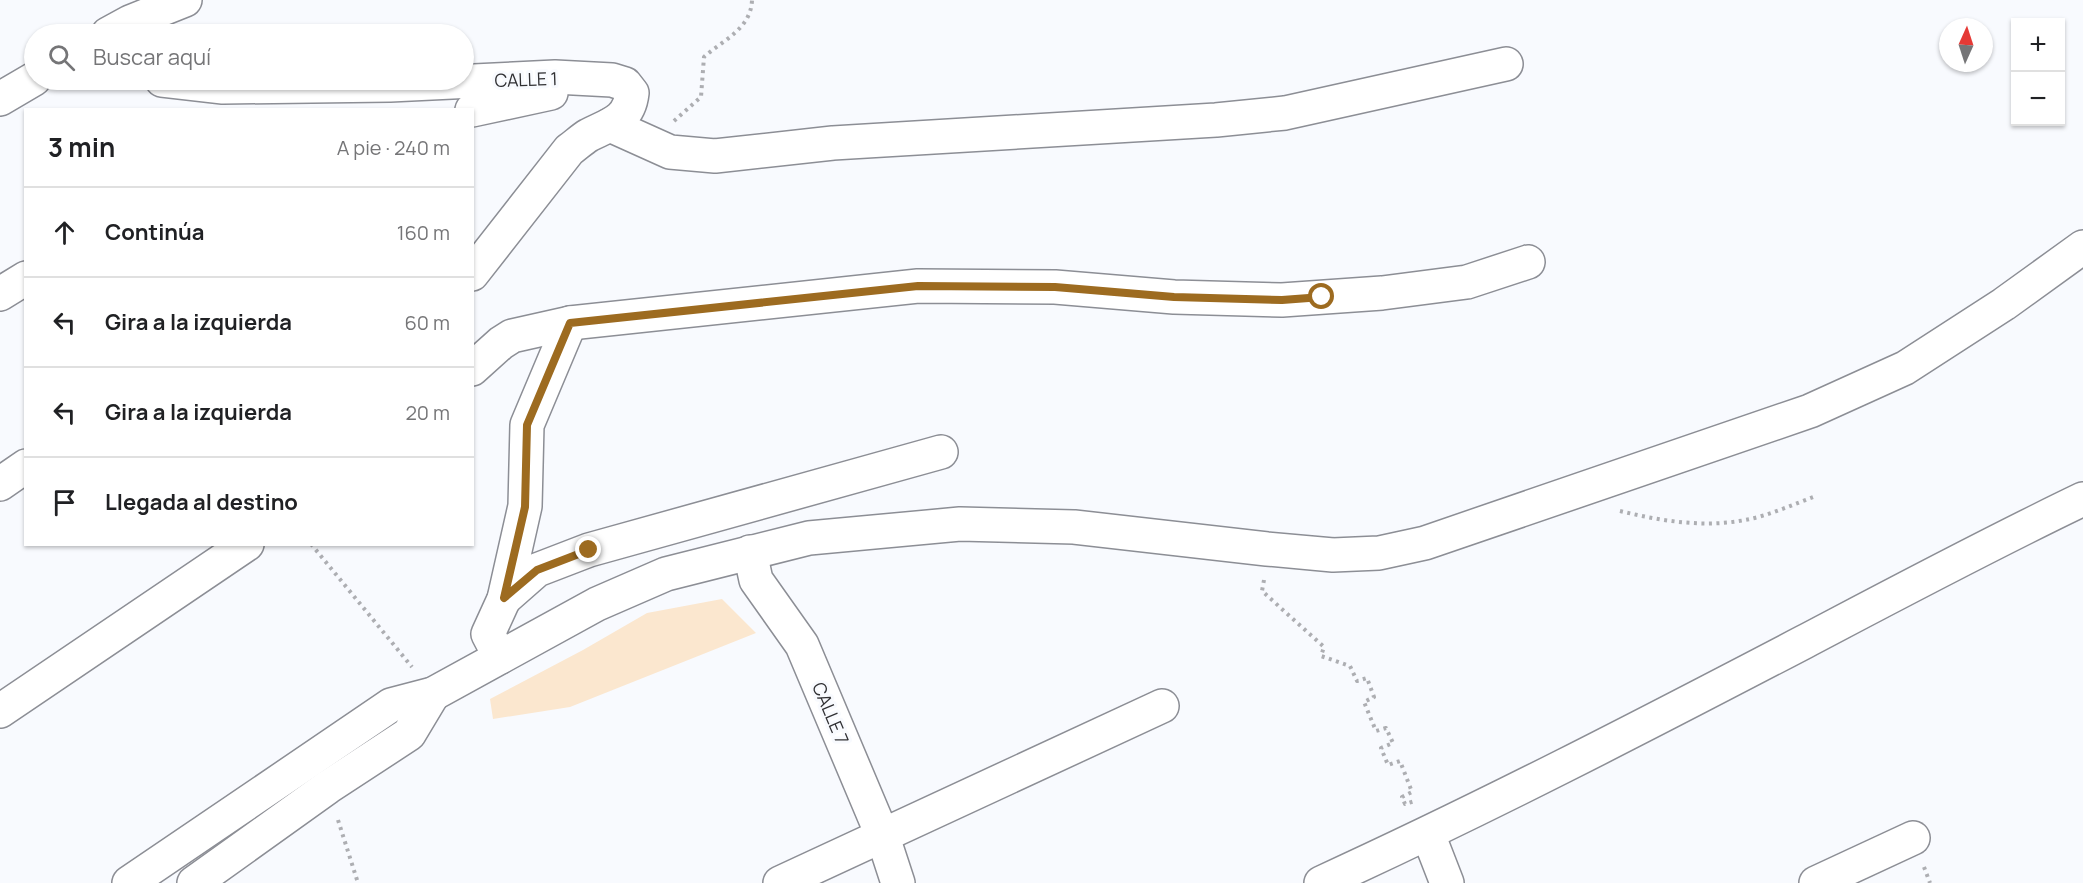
<!DOCTYPE html>
<html lang="es">
<meta charset="utf-8">
<style>
:root{--surface:#fff;--page:#f2f2f2;--text:#202124;--muted:#757577;--line:#e0e0e0}
body{margin:0;font-family:Manrope,sans-serif;background:var(--page);color:var(--text)}
.controls{position:absolute;right:18px;top:18px;display:grid;overflow:hidden;border-radius:0px;box-shadow:0 2px 4px #0004}
.controls button{width:54px;height:54px;display:grid;place-items:center;padding:0;border:0;border-bottom:2px solid var(--line);background:var(--surface);color:var(--text);font:30px sans-serif}
.compass{position:absolute;left:1939px;top:18px;width:54px;height:54px;border-radius:50%;background:var(--surface);box-shadow:0 2px 4px #0004;rotate:3deg}
.stop{position:absolute;width:18px;height:18px;margin:-14px;border:4px solid #9d6b20;border-radius:50%;background:#fff}
.stop.end{background:#9d6b20;border-color:#fff;box-shadow:0 2px 6px #0008}
.list{margin:0;padding:0;list-style:none}
h2{display:flex;justify-content:space-between;align-items:center;height:78px;margin:0;padding:0 24px;font-size:26px}
h2 small{font-size:20px;font-weight:400;color:var(--muted)}
.list li{display:grid;grid-template-columns:39px 1fr auto;gap:18px;align-items:center;box-sizing:border-box;height:90px;padding:0 24px;border-top:2px solid var(--line)}
.list b{display:block;font-size:22px;white-space:nowrap}
.list em{font-size:20px;font-style:normal;color:var(--muted)}
.icon{flex:none;width:33px;height:33px;fill:none;stroke:currentColor;stroke-width:2;stroke-linecap:round;stroke-linejoin:round}
.map{position:relative;flex:none;width:2083px;height:883px;overflow:hidden}
.search{position:absolute;background:var(--surface);box-shadow:0 2px 4px #0004;left:24px;top:24px;width:450px;height:66px;display:flex;align-items:center;gap:15px;box-sizing:border-box;padding:0 21px;border-radius:33px;color:var(--muted);font-size:22px}
.panel{position:absolute;background:var(--surface);box-shadow:0 2px 4px #0004;left:24px;top:108px;width:450px;height:438px;border-radius:0px}
.map>svg:first-child{display:block}
</style>
<div class="map">
<svg width="2083" height="883" viewBox="0 0 2083 883">
<rect width="100%" height="100%" fill="#f8fafe"/>
<polygon fill="#fbe7cf" points="722,599 756,633 570,707 493,719 490,699 583,650 647,613"/>
<g fill="none" stroke-linecap="round" stroke-linejoin="round">
<defs>
<g id="minor">
<polyline points="108,34 130,22 185,0"/>
<path d="M162 80 223 87 390 85 555 77 612 80 625 84 632 93C629 120 611 124 589 135 582 139 576 145 569 150L472 274"/>
<polyline points="0,99 34,79"/>
<polyline points="472,110 551,93"/>
<polyline points="610,125 670,152 715,156 833,143 1216,120 1285,113 1506,64"/>
<polyline points="0,294 26,278"/>
<polyline points="472,369 501,343 512,336 570,323 918,286 1055,287 1174,297 1282,300 1382,293 1467,282 1528,262"/>
<polyline points="0,484 26,466"/>
<polyline points="750,552 756,580 802,645 883,837 898,883"/>
<polyline points="504,599 537,570 589,550 941,452"/>
<polyline points="500,657 488,634 504,599 525,506 527,425 570,323"/>
<polyline points="0,711 247,544"/>
<polyline points="1428,834 1447,883"/>
<polyline points="780,883 1162,706"/>
<path d="M1321 883C1485 808 1645 725 1804 642 1897 593 1989 544 2083 499"/>
<polyline points="1816,883 1913,838"/>
</g>
<g id="highway">
<polyline points="129,883 391,705 433,694 597,604 666,574 809,538 960,524 1074,527 1267,549 1333,555 1379,553 1425,543 1810,411 1905,368 2004,304 2083,247"/>
<polyline points="194,883 328,787 409,734 433,694"/>
</g>
</defs>
<use href="#minor" stroke="#8c8e95" stroke-width="36"/>
<use href="#highway" stroke="#8c8e95" stroke-width="36"/>
<g stroke="#adaeb2" stroke-width="4" stroke-dasharray="3 4.5" stroke-linecap="butt">
<path d="M674 121 701 97 704 57C723 40 751 29 752 0"/>
<path d="M1620 511C1661 521 1704 528 1745 520 1768 516 1794 504 1816 496"/>
<polyline points="311,544 412,667"/>
<polyline points="1264,580 1262,591 1324,647 1321,656 1350,666 1357,681 1367,678 1374,697 1364,702 1376,731 1386,728 1393,743 1381,748 1388,765 1400,761 1412,792 1402,797 1405,804 1415,801"/>
<polyline points="338,820 358,883"/>
<polyline points="1924,867 1930,883"/>
</g>
<use href="#minor" stroke="#fff" stroke-width="33"/>
<use href="#highway" stroke="#fff" stroke-width="33"/>
</g>
<g fill="none" stroke-linecap="round" stroke-linejoin="round">
<polyline stroke="#9d6b20" stroke-width="8" points="589,550 537,570 504,598 525,507 527,425 570,323 918,286 1055,287 1174,297 1282,300 1322,297"/>
</g>
<g text-anchor="middle" dominant-baseline="central" stroke-width="6" stroke-linejoin="round" paint-order="stroke">
<g font-size="18" fill="#303033" stroke="#f8fafe">
<text transform="translate(526 79) rotate(-2)">CALLE 1</text>
<text transform="translate(831 713) rotate(67)">CALLE 7</text>
</g>
</g>
</svg>
<div class="controls">
<button>+</button>
<button>−</button>
</div>
<svg class="compass" viewBox="-18 -18 36 36"><path d="M0-13l5 13h-10z" fill="#e53935"/><path d="M0 13l5-13h-10z" fill="#757577"/></svg>
<div class="stop" style="left:1322px;top:297px"></div>
<div class="stop end" style="left:589px;top:550px"></div>
<div class="search"><svg class="icon" aria-label="search" viewBox="0 0 24 24"><circle cx="10" cy="10" r="6"/><path d="M15 15l6 6"/></svg>Buscar aquí</div>
<section class="panel">
<h2>3 min<small>A pie · 240 m</small></h2>
<ul class="list">
<li><svg class="icon" aria-label="ahead" viewBox="0 0 24 24"><path d="M12 20V5M6 11l6-6 6 6"/></svg><div><b>Continúa</b></div><em>160 m</em></li>
<li><svg class="icon" aria-label="left" viewBox="0 0 24 24"><path d="M17 20v-9H6M10 6l-5 5 5 5"/></svg><div><b>Gira a la izquierda</b></div><em>60 m</em></li>
<li><svg class="icon" aria-label="left" viewBox="0 0 24 24"><path d="M17 20v-9H6M10 6l-5 5 5 5"/></svg><div><b>Gira a la izquierda</b></div><em>20 m</em></li>
<li><svg class="icon" aria-label="arrive" viewBox="0 0 24 24"><path d="M6 21V4h12l-3 4 3 4H6"/></svg><div><b>Llegada al destino</b></div></li>
</ul>
</section>
</div>
